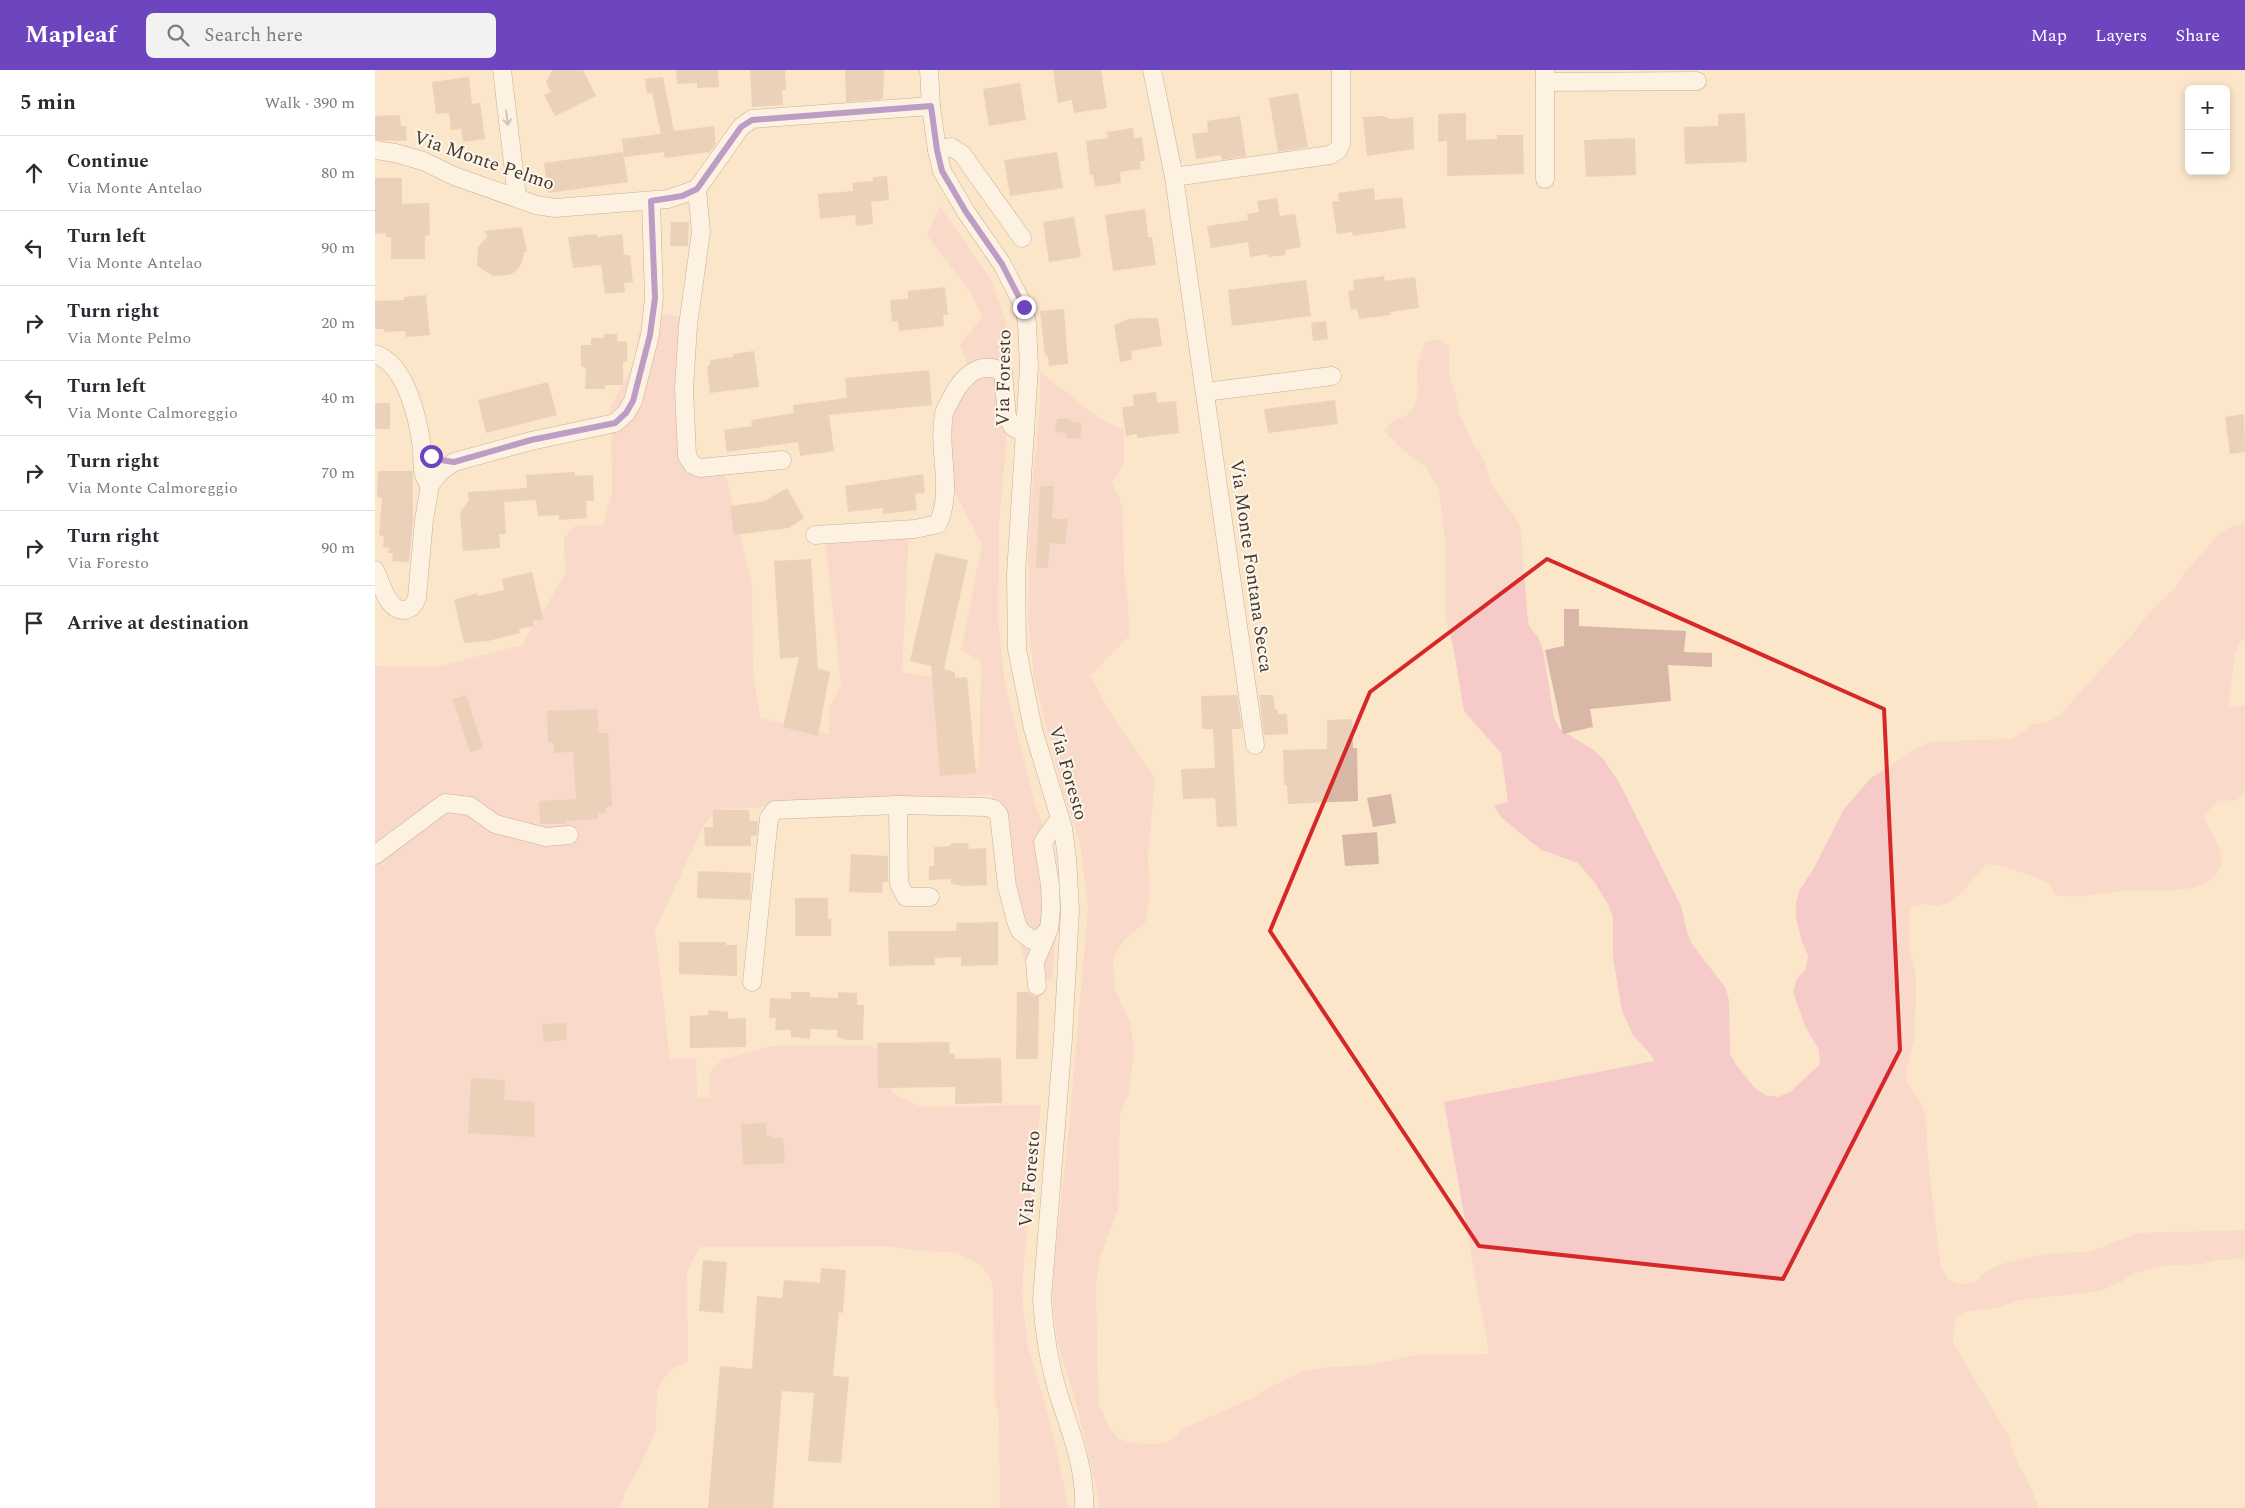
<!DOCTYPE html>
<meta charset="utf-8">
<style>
:root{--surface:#fff;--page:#f2f2f3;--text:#2b2b33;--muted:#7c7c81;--line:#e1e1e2;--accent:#6d46bf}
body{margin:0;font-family:Spectral,serif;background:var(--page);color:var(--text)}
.controls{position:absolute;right:15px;top:15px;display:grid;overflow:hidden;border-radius:8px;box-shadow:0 2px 8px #0003}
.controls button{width:45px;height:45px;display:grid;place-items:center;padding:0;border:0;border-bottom:1px solid var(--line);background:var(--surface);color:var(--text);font:25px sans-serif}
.stop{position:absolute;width:15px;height:15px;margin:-11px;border:4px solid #6d46bf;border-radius:50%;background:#fff}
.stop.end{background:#6d46bf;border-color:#fff;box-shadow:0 1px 5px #0008}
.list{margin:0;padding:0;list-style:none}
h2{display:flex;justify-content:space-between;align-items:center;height:65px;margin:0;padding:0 20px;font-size:21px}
h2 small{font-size:16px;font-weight:400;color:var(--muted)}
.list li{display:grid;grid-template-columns:32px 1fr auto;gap:15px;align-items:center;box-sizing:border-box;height:75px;padding:0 20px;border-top:1px solid var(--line)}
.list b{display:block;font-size:19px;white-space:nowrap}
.list p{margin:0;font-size:16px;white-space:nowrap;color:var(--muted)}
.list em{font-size:16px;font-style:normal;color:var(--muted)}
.icon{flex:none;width:28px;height:28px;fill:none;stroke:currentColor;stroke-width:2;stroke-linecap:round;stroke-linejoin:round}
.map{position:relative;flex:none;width:1870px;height:1438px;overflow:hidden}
header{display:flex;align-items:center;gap:30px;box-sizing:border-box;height:70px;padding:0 25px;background:var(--accent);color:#fff}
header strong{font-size:24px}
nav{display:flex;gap:28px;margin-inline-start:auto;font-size:18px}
.search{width:350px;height:45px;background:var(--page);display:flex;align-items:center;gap:12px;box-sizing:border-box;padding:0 18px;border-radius:8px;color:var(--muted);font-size:19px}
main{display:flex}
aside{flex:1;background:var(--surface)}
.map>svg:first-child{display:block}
</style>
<header>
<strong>Mapleaf</strong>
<div class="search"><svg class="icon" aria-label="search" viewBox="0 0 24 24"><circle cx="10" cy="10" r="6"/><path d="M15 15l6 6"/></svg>Search here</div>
<nav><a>Map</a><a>Layers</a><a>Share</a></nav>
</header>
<main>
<aside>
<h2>5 min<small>Walk · 390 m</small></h2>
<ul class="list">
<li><svg class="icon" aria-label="ahead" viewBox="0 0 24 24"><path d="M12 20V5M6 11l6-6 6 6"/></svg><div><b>Continue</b><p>Via Monte Antelao</p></div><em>80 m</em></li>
<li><svg class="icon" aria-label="left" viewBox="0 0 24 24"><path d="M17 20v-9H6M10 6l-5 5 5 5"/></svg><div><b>Turn left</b><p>Via Monte Antelao</p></div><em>90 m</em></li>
<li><svg class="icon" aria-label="right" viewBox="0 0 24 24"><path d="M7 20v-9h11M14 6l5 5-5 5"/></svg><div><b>Turn right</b><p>Via Monte Pelmo</p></div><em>20 m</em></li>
<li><svg class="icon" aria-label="left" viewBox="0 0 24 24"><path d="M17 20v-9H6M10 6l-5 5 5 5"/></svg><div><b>Turn left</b><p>Via Monte Calmoreggio</p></div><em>40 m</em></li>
<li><svg class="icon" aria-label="right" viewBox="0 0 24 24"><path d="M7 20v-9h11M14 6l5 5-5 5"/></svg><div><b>Turn right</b><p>Via Monte Calmoreggio</p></div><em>70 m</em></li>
<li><svg class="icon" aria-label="right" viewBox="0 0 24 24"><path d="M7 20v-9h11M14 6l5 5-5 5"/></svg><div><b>Turn right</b><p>Via Foresto</p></div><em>90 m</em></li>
<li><svg class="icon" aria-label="arrive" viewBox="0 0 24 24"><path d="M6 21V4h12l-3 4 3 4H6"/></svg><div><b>Arrive at destination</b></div></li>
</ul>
</aside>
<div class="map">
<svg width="1870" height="1438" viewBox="0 0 1870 1438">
<rect width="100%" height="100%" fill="#fbe6ca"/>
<g fill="#f6cac9">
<polygon points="565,137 616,209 632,256 635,333 624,452 623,549 630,613 659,730 676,780 683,837 677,910 657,911 644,873 618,774 617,724 343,740 330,753 280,860 295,989 321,988 322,1028 334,1027 334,1003 346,990 396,976 496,975 509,988 509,1013 521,1025 547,1037 666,1035 649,1189 647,1226 653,1277 673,1344 694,1438 625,1438 624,1344 620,1331 618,1218 614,1205 605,1195 581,1182 543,1181 516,1176 324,1177 312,1202 313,1291 297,1299 288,1309 282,1321 281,1360 265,1396 251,1420 245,1438 0,1438 0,596 61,597 147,575 190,505 189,468 201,455 228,455 237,422 236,336 262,289 263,262 290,244 306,247 312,366 325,391 350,403 377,515 378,602 385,648 454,664 454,639 466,614 450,470 534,459 527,602 566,609 567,700 604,699 606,591 586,580 607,474 575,413 562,375 586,325 599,312 585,275 607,247 596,223 552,165"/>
<path d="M1063 269 1074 277V303L1082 329 1084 343 1100 378 1108 388 1117 416 1142 450 1146 462 1152 542 1154 556 1163 567 1168 580 1179 648 1185 659 1220 681 1229 690 1245 714 1306 836 1312 862 1317 874 1350 917 1354 930 1355 984 1362 996 1379 1017 1390 1025 1403 1027 1415 1022 1445 994 1444 980 1431 958 1418 922 1422 909 1431 899 1433 886 1427 872 1421 847V834L1424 821 1439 798 1469 739 1496 708 1544 677 1556 672 1571 671 1637 669 1659 654 1672 652 1684 646 1757 565 1774 543 1802 516 1809 504 1844 464 1856 457 1870 453V567L1865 572 1860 584 1853 637 1870 635V722L1861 731 1844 730 1829 745C1833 762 1850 778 1846 794 1843 803 1836 810 1828 814 1804 824 1774 820 1748 821 1724 823 1704 829 1680 825L1674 813C1655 805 1633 796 1612 794L1585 824 1574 832 1563 836 1549 834 1536 837 1534 850V877L1541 904V930L1539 970 1532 996V1011L1547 1036 1551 1048 1553 1090 1564 1183 1566 1197 1574 1210 1587 1214 1600 1212 1609 1203 1621 1196 1634 1192 1675 1183 1714 1182 1764 1163 1870 1160V1189L1840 1190 1827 1194 1787 1196 1759 1203 1748 1211 1724 1221 1645 1230 1621 1238 1592 1241 1580 1247 1578 1273 1634 1367 1642 1392 1655 1416 1664 1438H724V1429L702 1336 682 1271 677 1225 679 1191 693 1071 713 837 705 772 688 722 659 607 653 547 654 454 665 335V302L724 348 749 360V394L737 412 748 437 749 503 753 533 754 566 715 606 739 649 780 708 773 787 775 826 770 853 749 870 742 881 738 893 740 919 756 955 759 981 754 1021 745 1045 743 1138 725 1188 721 1214 723 1321 724 1334 734 1358 743 1368 755 1373 783 1374 798 1370 808 1359 880 1327 891 1319 926 1302 956 1297 996 1295 1041 1285 1114 1284 1069 1032 1279 991 1277 986 1258 965 1247 941 1238 888V847L1234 836 1220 813 1203 793 1167 780 1156 772 1126 747 1119 736 1133 732 1126 683 1089 641 1078 575 1071 550 1070 471 1064 419 1050 396 1028 380 1009 361 1019 350 1031 346 1040 336 1043 323 1042 297 1050 272Z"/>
</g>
<g fill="#d8b7a7">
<polygon points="177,0 208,0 221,26 180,46 169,25 176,22 171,12"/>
<polygon points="301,0 343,0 344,17 322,18 322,13 302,14"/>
<polygon points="375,0 410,0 411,20 407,20 408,35 377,37"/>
<polygon points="470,0 509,0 508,29 471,32"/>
<polygon points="678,0 726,0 732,38 699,43 697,30 683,33"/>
<polygon points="94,7 97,34 105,33 110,69 88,72 86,59 76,60 74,43 61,44 57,12"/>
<polygon points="288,7 299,61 339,56 341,74 335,82 290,88 289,82 249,87 247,69 286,64 277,23 272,24 270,9"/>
<polygon points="645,13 651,50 614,56 608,19"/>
<polygon points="923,23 933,77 903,82 894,28"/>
<polygon points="1091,43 1091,70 1122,69 1122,65 1148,65 1149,104 1072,106 1072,71 1063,72 1063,44"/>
<polygon points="1370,43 1372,92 1310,94 1309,57 1343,56 1343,44"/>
<polygon points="25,45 26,56 31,56 32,71 0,70 0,46"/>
<polygon points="865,46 871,86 847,90 846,85 821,89 817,64 833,62 832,51"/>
<polygon points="1009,46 1015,49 1038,47 1039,79 992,86 988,47"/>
<polygon points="758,58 759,68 767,67 770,91 765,91 766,99 745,102 746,113 720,117 718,105 715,105 711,71 733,68 732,62"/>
<polygon points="1260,68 1261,105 1211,107 1209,70"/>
<polygon points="248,82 253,112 173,123 169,93"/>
<polygon points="682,82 688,118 635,126 629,90"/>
<polygon points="512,106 514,130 496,132 498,154 481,156 480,145 445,149 443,124 478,121 478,113 498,111 498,107"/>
<polygon points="0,108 27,108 27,134 54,133 55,165 50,166 50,189 16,189 16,167 11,167 11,163 0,164"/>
<polygon points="999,118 1000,130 1027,127 1031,158 978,166 977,162 962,164 957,132 964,131 963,123"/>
<polygon points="902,128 905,146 920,144 926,177 910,180 911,185 893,187 893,184 875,187 873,172 836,178 832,156 873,150 872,144 884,142 882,131"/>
<polygon points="770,139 773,167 777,167 781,195 738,201 730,145"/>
<polygon points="699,147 706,187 674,192 668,152"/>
<polygon points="296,152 314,152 313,176 295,176"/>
<polygon points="147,157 152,182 149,182 147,193 140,202 134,205 118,206 102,196 103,177 113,166 109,161"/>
<polygon points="222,164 222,167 247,164 249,185 255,185 258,212 249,213 250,222 230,224 226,195 198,198 193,167"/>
<polygon points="1009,206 1010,211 1040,207 1044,238 1015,242 1016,245 984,249 982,239 976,240 973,221 979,220 978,210"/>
<polygon points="931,210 936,246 857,256 853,220"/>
<polygon points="570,217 573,245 568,245 569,256 524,261 523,251 517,252 515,230 533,229 533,221"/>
<polygon points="51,225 55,265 31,267 30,261 10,262 9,259 0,259 0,231 29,230 29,227"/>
<polygon points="689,239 693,294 674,296 673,285 670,286 665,241"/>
<polygon points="769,248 783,248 787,276 756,281 757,290 745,292 739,255 754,249"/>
<polygon points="951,251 953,269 938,271 936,253"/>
<polygon points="229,264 242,264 242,271 252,272 252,292 248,292 248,315 230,315 230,319 210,319 211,298 206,296 206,275 216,275 216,268 229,268"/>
<polygon points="379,281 384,317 335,323 332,296 335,295 335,290 358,287 358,284"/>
<polygon points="554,300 557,335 454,345 459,381 425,386 423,372 352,382 349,360 377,356 376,350 419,343 418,335 472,328 470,308"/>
<polygon points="173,312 182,345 111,363 103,330"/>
<polygon points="781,322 782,333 801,331 804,363 762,368 762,364 751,366 747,337 759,336 758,325"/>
<polygon points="960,330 963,354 893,363 889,339"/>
<rect x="0" y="333" width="15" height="26"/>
<polygon points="1869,344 1870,382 1855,384 1850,347"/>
<polygon points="682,349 696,349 695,351 707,353 705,369 691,368 691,363 680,362"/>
<polygon points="3,401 38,401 38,451 34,492 17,491 18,483 13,483 14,478 8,477 9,466 4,465 7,428 2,427"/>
<polygon points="200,402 200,406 218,405 219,431 211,431 212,448 184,450 184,445 163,446 161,430 129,432 131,464 124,464 125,478 88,481 85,443 94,430 93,422 152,418 151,405"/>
<polygon points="548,404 550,423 540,424 542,440 508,444 508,438 473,442 470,416"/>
<polygon points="665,416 679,416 677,449 693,449 690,474 675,473 673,498 661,497"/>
<polygon points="412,418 429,448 414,458 359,465 355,436 390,431"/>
<polygon points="560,483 593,490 569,599 580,602 580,608 592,607 601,703 565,706 556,596 535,591"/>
<polygon points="436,489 443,598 455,602 443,666 408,657 424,587 405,589 399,491"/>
<polygon points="157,502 168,549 158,551 159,556 144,559 145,563 113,571 89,573 79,530 102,523 103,526 129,520 127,509"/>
<polygon points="1189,539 1204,539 1204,556 1311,561 1309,582 1337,583 1337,597 1293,595 1296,631 1215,639 1218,657 1188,664 1170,580 1189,576"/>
<polygon points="91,625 108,678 95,682 78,629"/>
<polygon points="862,625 867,659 857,659 862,756 842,757 840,728 808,729 806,699 840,698 838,659 827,659 826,626"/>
<polygon points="884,625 898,625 900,640 903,640 903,644 912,644 913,664 889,665"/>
<polygon points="222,639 224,663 233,663 237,736 231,737 231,743 223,743 223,749 190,751 190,754 165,754 164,731 201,729 198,682 179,683 179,673 173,673 172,641"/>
<polygon points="977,649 978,678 982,678 983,731 913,734 912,715 909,715 908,680 952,679 952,650"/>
<polygon points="1016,724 1021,753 998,757 992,728"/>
<polygon points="338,740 374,740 375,751 383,751 382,765 376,766 376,776 330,776 329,757 338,757"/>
<polygon points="1002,762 1004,794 970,796 967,765"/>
<polygon points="576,773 593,773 594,779 611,778 612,815 588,816 576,814 576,809 554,810 554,796 559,796 559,777 575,776"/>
<polygon points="476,784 513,786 513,812 508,812 507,823 474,822"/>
<polygon points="323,801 376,803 375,830 322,828"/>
<polygon points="420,828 453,828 453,849 456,849 456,866 420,866"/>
<polygon points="623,852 623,895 586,896 586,887 560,888 560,895 514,896 513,861 581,861 582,853"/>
<polygon points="304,872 351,872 351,875 362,875 362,906 304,904"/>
<polygon points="416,922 435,922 435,927 463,928 463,922 482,923 482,935 489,935 488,970 472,970 462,967 462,960 435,959 435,969 416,967 416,960 400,960 401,948 394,948 395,928 416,929"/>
<polygon points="642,922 653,922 658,926 664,926 663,989 641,989"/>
<polygon points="333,940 353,942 353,949 371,948 371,977 315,978 315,946 333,945"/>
<polygon points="191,953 192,970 169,972 167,954"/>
<polygon points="574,972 575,984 580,984 580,989 626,988 627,1033 580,1034 580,1017 503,1018 502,973"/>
<polygon points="96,1008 130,1010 129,1030 160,1032 159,1067 93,1063"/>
<polygon points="391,1053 392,1066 397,1065 397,1068 408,1068 410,1093 368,1095 366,1054"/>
<polygon points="328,1190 352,1192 348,1243 324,1241"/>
<polygon points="446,1198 471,1200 468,1243 464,1242 458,1306 474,1307 466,1393 433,1391 439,1323 407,1321 398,1438 333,1438 345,1296 377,1299 382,1226 407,1228 409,1210 445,1213"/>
</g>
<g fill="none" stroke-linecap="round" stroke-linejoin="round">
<defs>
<g id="minor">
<polyline points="127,0 142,127"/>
<path d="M554 0 556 36 562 80 567 101 591 142 627 194 649 237 652 254 654 297 641 504 642 579 658 659 688 758 692 788 695 840 688 968 667 1229C669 1261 674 1293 683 1323 695 1360 711 1399 709 1438"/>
<polyline points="777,0 799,107 880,675"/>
<polyline points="1170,0 1170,109"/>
<polyline points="1170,12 1322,11"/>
<polyline points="0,80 20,83 48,91 79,106 161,135 180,138 293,129 322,119"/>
<polyline points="562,80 576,77 587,84 647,168"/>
<polyline points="799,107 955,85 963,80 966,74 966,0"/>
<path d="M0 284C31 294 43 348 47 378 48 390 45 405 55 415"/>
<polyline points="830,322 957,306"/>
<polyline points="407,390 325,398 318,395 312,386 309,319 313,255 326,162 322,119 366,57 377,49 556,36"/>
<path d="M440 465 540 459 563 454C579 418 562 381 569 344 570 338 575 332 577 327 587 307 605 289 628 302L632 347 638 357 650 364"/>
<path d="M0 500C6 512 12 541 29 540 37 539 40 534 42 527L49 450 53 427 55 415 65 402 79 392 156 371 240 353 251 343 258 331 275 265 279 228 276 131"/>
<polyline points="523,735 524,814 531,827 555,827"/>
<polyline points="0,785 70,733 95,736 120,754 171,767 194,765"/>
<polyline points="377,912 394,748 400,740 523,735 610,737 619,739 624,745 632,816 641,851 645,861 657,870 665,868 674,859"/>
<polyline points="662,916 660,892 674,859 676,840 675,815 668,772 685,748"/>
</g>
</defs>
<use href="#minor" stroke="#847258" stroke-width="19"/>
<use href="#minor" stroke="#fff" stroke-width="18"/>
</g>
<defs><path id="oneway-shaft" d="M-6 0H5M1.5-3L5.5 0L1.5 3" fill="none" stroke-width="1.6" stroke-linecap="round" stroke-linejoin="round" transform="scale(1.25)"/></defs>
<use stroke="#a09c96" href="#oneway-shaft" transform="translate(132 48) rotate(83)"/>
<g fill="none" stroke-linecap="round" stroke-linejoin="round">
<polyline stroke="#6d46bf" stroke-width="6" points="56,386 66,390 79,392 156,370 240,353 251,343 258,331 275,265 280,228 276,131 307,126 322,119 366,57 377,50 556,36 562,80 567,101 591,142 627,194 649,237"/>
</g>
<path d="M0 0H1870V1438H0ZM1172 489 1509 639 1525 980 1408 1209 1104 1176 895 861 995 622Z" fill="#fbe6ca" fill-opacity=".55" fill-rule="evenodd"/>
<path fill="none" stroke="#d62828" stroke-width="4" stroke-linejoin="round" d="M1172 489 1509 639 1525 980 1408 1209 1104 1176 895 861 995 622Z"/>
<g text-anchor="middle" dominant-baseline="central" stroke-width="4" stroke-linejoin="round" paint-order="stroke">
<g font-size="19" fill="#41392e" stroke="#fef6ea">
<text transform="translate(109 91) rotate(19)">Via Monte Pelmo</text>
<text transform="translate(629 308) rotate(-89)">Via Foresto</text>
<text transform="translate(876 496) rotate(82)">Via Monte Fontana Secca</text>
<text transform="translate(693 703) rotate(74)">Via Foresto</text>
<text transform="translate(655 1109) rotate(-85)">Via Foresto</text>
</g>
</g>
</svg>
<div class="controls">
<button>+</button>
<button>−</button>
</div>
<div class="stop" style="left:56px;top:386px"></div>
<div class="stop end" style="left:649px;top:237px"></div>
</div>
</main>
